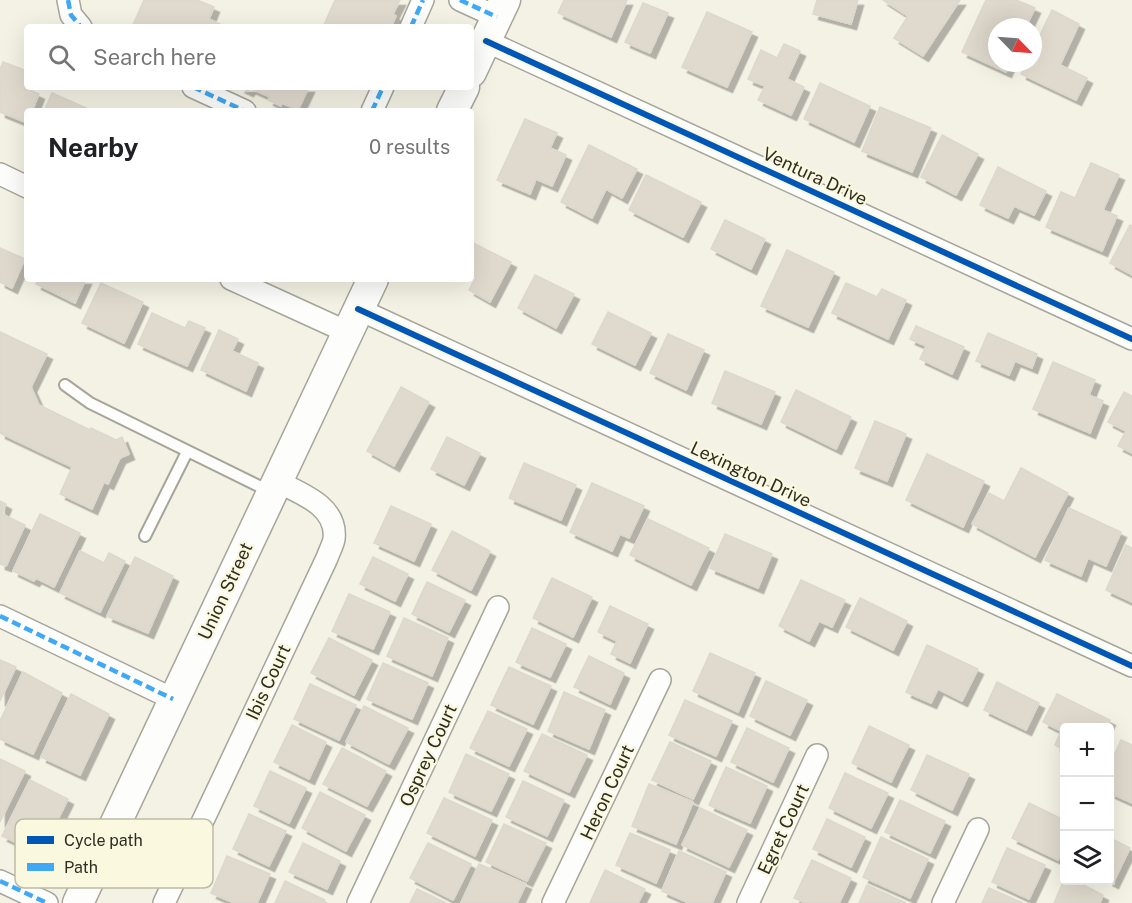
<!DOCTYPE html>
<meta charset="utf-8">
<style>
:root{--surface:#fff;--page:#f6f6f6;--text:#202124;--muted:#757577;--line:#e0e0e0}
body{margin:0;font-family:"Public Sans",sans-serif;background:var(--page);color:var(--text)}
.controls{position:absolute;right:18px;bottom:18px;display:grid;overflow:hidden;border-radius:6px;box-shadow:0 6px 24px #0002}
.controls button{width:54px;height:54px;display:grid;place-items:center;padding:0;border:0;border-bottom:2px solid var(--line);background:var(--surface);color:var(--text);font:30px sans-serif}
.compass{position:absolute;left:988px;top:18px;width:54px;height:54px;border-radius:50%;background:var(--surface);box-shadow:0 6px 24px #0002;rotate:115deg}
.list{margin:0;padding:0;list-style:none}
h2{display:flex;justify-content:space-between;align-items:center;height:78px;margin:0;padding:0 24px;font-size:26px}
h2 small{font-size:20px;font-weight:400;color:var(--muted)}
.icon{flex:none;width:33px;height:33px;fill:none;stroke:currentColor;stroke-width:2;stroke-linecap:round;stroke-linejoin:round}
.map{position:relative;flex:none;width:1132px;height:903px;overflow:hidden}
.search{position:absolute;background:var(--surface);box-shadow:0 6px 24px #0002;left:24px;top:24px;width:450px;height:66px;display:flex;align-items:center;gap:15px;box-sizing:border-box;padding:0 21px;border-radius:6px;color:var(--muted);font-size:22px}
.panel{position:absolute;background:var(--surface);box-shadow:0 6px 24px #0002;left:24px;top:108px;width:450px;height:174px;border-radius:6px}
.map>svg:first-child{display:block}
</style>
<div class="map">
<svg width="1132" height="903" viewBox="0 0 1132 903">
<defs>
<filter id="shadow"><feDropShadow dx="5.5" dy="5.5" stdDeviation="0" flood-color="#0004"/></filter>
</defs>
<rect width="100%" height="100%" fill="#f4f2e4"/>
<g fill="#e0dace" stroke="#dcd8cd" stroke-width="1.5" filter="url(#shadow)">
<polygon points="144,0 197,0 214,7 209,19 224,26 132,27"/>
<polygon points="335,0 400,0 393,14 396,16 391,27 323,27"/>
<polygon points="564,0 627,0 611,37 558,13"/>
<polygon points="817,0 858,0 851,24 813,14"/>
<polygon points="883,0 960,0 923,56 894,38 908,16"/>
<polygon points="986,0 1016,0 1035,8 1026,27 997,27 997,63 1010,63 1006,72 962,52"/>
<polygon points="643,3 668,13 650,53 625,42"/>
<polygon points="1052,10 1079,24 1060,65 1087,78 1076,100 1021,74 1027,63 1033,63 1033,50"/>
<polygon points="707,12 752,32 727,87 682,67"/>
<polygon points="784,44 800,51 787,79 804,87 791,115 758,100 765,86 748,79 761,50 777,58"/>
<polygon points="3,62 27,71 25,88 39,94 32,111 27,111 27,123 0,112 0,69"/>
<polygon points="820,83 870,106 854,142 804,119"/>
<polygon points="239,87 309,87 298,110 282,103 281,106 268,100 270,97 250,88 248,91"/>
<polygon points="52,93 93,111 44,111"/>
<polygon points="880,107 931,128 912,172 862,151"/>
<polygon points="525,119 557,133 550,148 566,155 552,186 536,179 530,194 497,180"/>
<polygon points="942,135 978,154 956,195 921,177"/>
<polygon points="589,145 637,169 622,198 606,189 592,218 561,202"/>
<polygon points="1091,163 1119,175 1103,210 1117,216 1102,251 1046,227 1061,192 1075,198"/>
<polygon points="998,167 1046,191 1034,215 1014,206 1008,218 980,205"/>
<polygon points="646,175 701,202 683,237 629,210"/>
<polygon points="725,220 765,239 751,269 711,249"/>
<polygon points="1130,225 1132,226 1132,275 1110,263"/>
<polygon points="471,242 511,262 490,302 469,290 476,277 471,274"/>
<polygon points="0,248 25,259 12,288 0,282"/>
<polygon points="787,250 834,272 808,327 761,306"/>
<polygon points="535,275 574,294 556,328 518,308"/>
<polygon points="38,279 86,279 75,303 36,284"/>
<polygon points="101,283 143,302 124,343 82,323"/>
<polygon points="846,283 877,297 882,289 906,300 888,339 832,313"/>
<polygon points="608,312 651,333 635,365 592,344"/>
<polygon points="152,313 185,328 189,321 205,328 187,366 138,344"/>
<polygon points="916,326 964,347 952,374 920,359 926,346 910,339"/>
<polygon points="219,330 238,339 232,351 258,363 246,391 201,370"/>
<polygon points="0,332 47,354 31,387 39,405 90,430 91,428 116,440 122,437 129,454 120,458 108,484 104,482 92,509 60,494 72,467 0,433"/>
<polygon points="988,333 1037,354 1032,368 1015,361 1009,375 976,361"/>
<polygon points="668,334 704,350 686,390 650,373"/>
<polygon points="1053,362 1095,380 1089,395 1103,401 1090,433 1033,409"/>
<polygon points="725,371 775,392 761,424 712,403"/>
<polygon points="401,387 429,402 394,466 367,451"/>
<polygon points="796,390 851,417 836,449 781,422"/>
<polygon points="1124,392 1132,396 1132,453 1118,446 1126,431 1108,422"/>
<polygon points="875,421 906,434 887,481 855,468"/>
<polygon points="447,437 480,453 464,485 431,469"/>
<polygon points="927,454 984,481 963,527 906,500"/>
<polygon points="524,463 576,485 561,520 509,498"/>
<polygon points="1021,468 1068,493 1035,557 972,524 989,493 1004,501"/>
<polygon points="592,483 644,506 629,538 620,534 612,551 570,532"/>
<polygon points="0,501 6,504 2,514 25,525 6,566 0,564"/>
<polygon points="391,506 431,524 414,561 374,543"/>
<polygon points="1069,508 1121,532 1106,566 1088,558 1081,576 1045,560"/>
<polygon points="40,514 80,533 54,587 36,578 34,581 13,571"/>
<polygon points="648,519 709,548 691,585 630,555"/>
<polygon points="452,531 490,551 471,590 432,570"/>
<polygon points="725,534 772,554 758,588 710,568"/>
<polygon points="1126,545 1132,548 1132,602 1106,590"/>
<polygon points="80,551 104,563 109,553 125,561 100,612 60,593"/>
<polygon points="135,557 173,576 148,633 107,616"/>
<polygon points="373,557 408,574 395,601 360,584"/>
<polygon points="552,578 592,597 573,637 533,618"/>
<polygon points="801,580 845,600 832,627 819,621 809,641 779,626"/>
<polygon points="427,582 465,600 449,632 412,614"/>
<polygon points="349,594 390,612 373,649 332,631"/>
<polygon points="860,598 907,621 893,650 846,627"/>
<polygon points="610,606 648,624 630,663 611,654 617,641 598,632"/>
<polygon points="404,618 448,638 432,676 387,656"/>
<polygon points="532,628 566,644 550,677 516,662"/>
<polygon points="329,638 372,660 354,695 311,673"/>
<polygon points="927,645 978,669 962,701 938,689 931,703 906,692"/>
<polygon points="710,653 755,673 738,712 693,691"/>
<polygon points="589,656 624,673 610,704 574,687"/>
<polygon points="0,660 16,667 0,701"/>
<polygon points="383,663 428,683 412,719 367,699"/>
<polygon points="509,667 551,686 533,724 491,705"/>
<polygon points="23,672 62,693 33,754 0,739 0,721"/>
<polygon points="766,681 807,700 790,735 750,716"/>
<polygon points="997,682 1039,703 1026,730 984,710"/>
<polygon points="310,684 356,705 339,740 294,719"/>
<polygon points="564,692 605,710 589,749 548,731"/>
<polygon points="71,694 109,714 80,775 41,757"/>
<polygon points="1057,694 1110,720 1106,728 1064,728 1064,750 1055,745 1061,731 1043,722"/>
<polygon points="685,700 732,721 716,756 669,735"/>
<polygon points="364,706 408,728 389,764 346,742"/>
<polygon points="488,711 527,729 509,766 470,748"/>
<polygon points="292,725 326,742 309,779 274,762"/>
<polygon points="869,726 909,745 891,782 852,763"/>
<polygon points="747,728 789,748 773,782 731,762"/>
<polygon points="542,734 587,755 569,792 524,771"/>
<polygon points="1121,740 1132,745 1132,803 1110,793 1110,764"/>
<polygon points="670,742 711,761 693,799 652,780"/>
<polygon points="342,748 386,771 367,806 323,784"/>
<polygon points="466,754 509,774 491,811 449,792"/>
<polygon points="927,755 969,774 952,810 911,790"/>
<polygon points="0,759 25,771 0,822"/>
<polygon points="726,767 767,786 750,823 709,805"/>
<polygon points="270,771 306,788 289,823 254,806"/>
<polygon points="845,773 888,793 871,828 829,808"/>
<polygon points="30,780 68,799 41,854 2,836"/>
<polygon points="523,781 564,800 547,836 506,817"/>
<polygon points="649,784 693,802 676,844 632,826"/>
<polygon points="320,792 365,815 346,851 302,828"/>
<polygon points="444,798 492,820 475,856 427,833"/>
<polygon points="900,800 945,821 930,853 885,832"/>
<polygon points="1029,803 1064,820 1064,833 1061,840 1064,841 1064,846 1058,860 1012,838"/>
<polygon points="700,808 747,830 729,867 682,845"/>
<polygon points="249,814 286,831 269,866 233,849"/>
<polygon points="827,819 865,837 851,867 813,849"/>
<polygon points="504,824 546,843 527,881 486,862"/>
<polygon points="630,833 670,850 656,883 616,865"/>
<polygon points="881,837 928,859 910,898 863,877"/>
<polygon points="1110,838 1130,848 1113,883 1107,880 1110,880"/>
<polygon points="303,843 340,861 327,889 289,872"/>
<polygon points="428,843 471,864 453,900 410,878"/>
<polygon points="1007,848 1045,865 1029,899 992,882"/>
<polygon points="679,851 726,872 712,903 689,903 662,891"/>
<polygon points="227,856 270,874 257,903 234,903 211,893"/>
<polygon points="812,860 851,878 839,903 806,903 794,898"/>
<polygon points="479,864 526,884 517,903 461,903"/>
<polygon points="605,870 645,889 638,903 590,903"/>
<polygon points="1064,880 1074,880 1103,895 1100,903 1054,903"/>
<polygon points="285,881 325,900 323,903 275,903"/>
<polygon points="867,885 906,903 859,903"/>
<polygon points="989,888 1023,903 982,903"/>
<polygon points="417,889 446,903 410,903"/>
</g>
<g fill="none" stroke-linecap="round" stroke-linejoin="round">
<defs>
<g id="lane">
<polyline points="65,385 90,403 271,492"/>
<polyline points="145,536 187,452"/>
</g>
<g id="street">
<polyline points="68,0 71,15 81,27"/>
<polyline points="460,0 497,17"/>
<polyline points="411,27 423,0"/>
<polyline points="486,41 1132,339"/>
<polyline points="193,87 245,111"/>
<polyline points="372,111 383,87"/>
<polyline points="0,174 27,187"/>
<polyline points="231,279 347,332"/>
<polyline points="358,309 1132,666"/>
<polyline points="0,616 173,699"/>
<polyline points="0,881 47,903"/>
<path d="M164 903 327 558C329 552 333 545 334 539 338 506 300 493 276 481"/>
<polyline points="358,903 498,607"/>
<polyline points="553,903 660,680"/>
<polyline points="748,903 817,755"/>
<polyline points="943,903 978,829"/>
</g>
<g id="secondary">
<polyline points="471,72 505,0"/>
<polyline points="452,111 464,87"/>
<polyline points="78,903 373,279"/>
</g>
</defs>
<use href="#lane" stroke="#a6a59a" stroke-width="14"/>
<use href="#street" stroke="#a6a59a" stroke-width="24"/>
<use href="#secondary" stroke="#a6a59a" stroke-width="33"/>
<use href="#lane" stroke="#fdfdfb" stroke-width="10"/>
<use href="#street" stroke="#fdfdfb" stroke-width="21"/>
<use href="#secondary" stroke="#fdfdfb" stroke-width="30"/>
<g stroke="#3fa9f5" stroke-width="4.5" stroke-dasharray="9 4.5" stroke-linecap="butt">
<polyline points="68,0 71,15 81,27"/>
<polyline points="460,0 497,17"/>
<polyline points="411,27 423,0"/>
<polyline points="193,87 245,111"/>
<polyline points="372,111 383,87"/>
<polyline points="0,616 173,699"/>
<polyline points="0,881 47,903"/>
</g>
<defs>
<g id="cycleway">
<polyline points="486,41 1132,339"/>
<polyline points="358,309 1132,666"/>
</g>
</defs>
<use href="#cycleway" stroke="#faf8de" stroke-width="10"/>
<use href="#cycleway" stroke="#0057b8" stroke-width="6"/>
</g>
<g text-anchor="middle" dominant-baseline="central" stroke-width="4.5" stroke-linejoin="round" paint-order="stroke">
<g font-size="18" fill="#2e2d23" stroke="#faf8de">
<text transform="translate(815 176) rotate(25)">Ventura Drive</text>
<text transform="translate(751 474) rotate(25)">Lexington Drive</text>
<text transform="translate(225 591) rotate(-65)">Union Street</text>
<text transform="translate(268 682) rotate(-65)">Ibis Court</text>
<text transform="translate(428 755) rotate(-65)">Osprey Court</text>
<text transform="translate(607 792) rotate(-65)">Heron Court</text>
<text transform="translate(783 829) rotate(-65)">Egret Court</text>
</g>
</g>
<rect x="15" y="819" width="198" height="69" rx="9" fill="#faf8de" stroke="#bdbba6" stroke-width="1.5"/>
<rect x="27" y="836" width="27" height="8" fill="#0057b8"/>
<rect x="27" y="863" width="27" height="8" fill="#3fa9f5"/>
<g font-size="16" fill="#2e2d23">
<text x="64" y="846">Cycle path</text>
<text x="64" y="873">Path</text>
</g>
</svg>
<div class="controls">
<button>+</button>
<button>−</button>
<button><svg class="icon" aria-label="layers" viewBox="0 0 24 24"><path d="M12 4l9 5-9 5-9-5zM3 14l9 5 9-5"/></svg></button>
</div>
<svg class="compass" viewBox="-18 -18 36 36"><path d="M0-13l5 13h-10z" fill="#e53935"/><path d="M0 13l5-13h-10z" fill="#757577"/></svg>
<div class="search"><svg class="icon" aria-label="search" viewBox="0 0 24 24"><circle cx="10" cy="10" r="6"/><path d="M15 15l6 6"/></svg>Search here</div>
<section class="panel">
<h2>Nearby<small>0 results</small></h2>
<ul class="list">
</ul>
</section>
</div>
